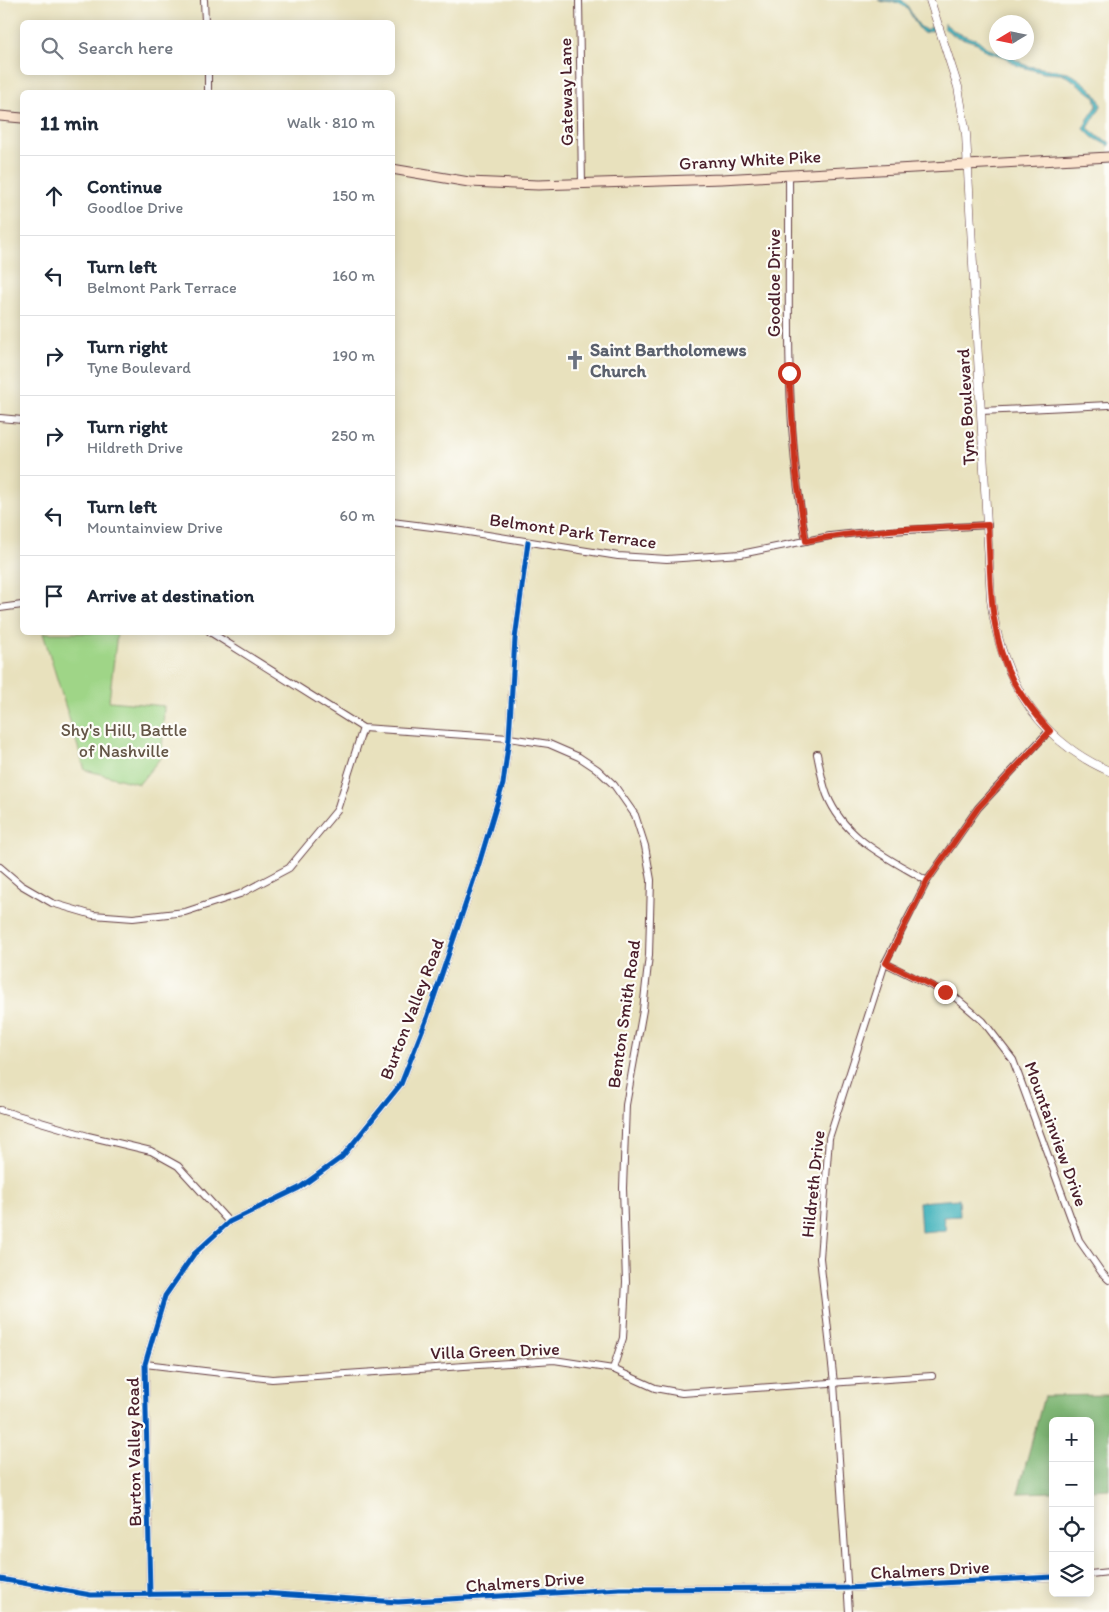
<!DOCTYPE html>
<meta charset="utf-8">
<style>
:root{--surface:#fff;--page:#f6f6f7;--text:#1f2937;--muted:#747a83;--line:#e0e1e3}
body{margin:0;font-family:Itim,sans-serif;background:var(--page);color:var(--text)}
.controls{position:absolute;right:15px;bottom:15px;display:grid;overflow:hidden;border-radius:8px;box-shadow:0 2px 12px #0003}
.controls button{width:45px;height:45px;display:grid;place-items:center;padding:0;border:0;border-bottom:1px solid var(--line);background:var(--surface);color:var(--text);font:25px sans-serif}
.compass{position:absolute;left:989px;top:15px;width:45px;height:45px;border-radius:50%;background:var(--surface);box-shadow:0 2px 12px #0003;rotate:260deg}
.stop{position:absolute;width:15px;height:15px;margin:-11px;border:4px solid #c8321e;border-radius:50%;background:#fff}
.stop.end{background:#c8321e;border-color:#fff;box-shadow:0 1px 5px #0008}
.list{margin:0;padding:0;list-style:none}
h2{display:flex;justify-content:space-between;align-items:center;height:65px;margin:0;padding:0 20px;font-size:21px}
h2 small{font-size:16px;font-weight:400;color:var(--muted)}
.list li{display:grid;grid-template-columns:32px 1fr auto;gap:15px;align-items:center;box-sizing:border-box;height:80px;padding:0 20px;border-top:1px solid var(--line)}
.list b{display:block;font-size:19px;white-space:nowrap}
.list p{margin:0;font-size:16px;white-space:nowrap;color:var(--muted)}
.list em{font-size:16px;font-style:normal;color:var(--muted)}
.icon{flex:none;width:28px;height:28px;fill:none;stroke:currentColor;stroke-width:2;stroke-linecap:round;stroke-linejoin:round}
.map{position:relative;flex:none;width:1109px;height:1612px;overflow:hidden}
.search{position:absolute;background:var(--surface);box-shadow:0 2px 12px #0003;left:20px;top:20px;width:375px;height:55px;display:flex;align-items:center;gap:12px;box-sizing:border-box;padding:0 18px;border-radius:8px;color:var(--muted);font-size:19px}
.panel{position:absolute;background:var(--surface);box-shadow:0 2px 12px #0003;left:20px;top:90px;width:375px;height:545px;border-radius:8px}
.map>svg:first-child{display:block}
</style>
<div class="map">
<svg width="1109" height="1612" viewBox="0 0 1109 1612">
<rect width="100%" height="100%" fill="#fdfcf7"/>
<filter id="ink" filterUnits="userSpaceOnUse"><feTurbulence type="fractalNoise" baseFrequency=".02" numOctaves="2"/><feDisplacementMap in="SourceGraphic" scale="10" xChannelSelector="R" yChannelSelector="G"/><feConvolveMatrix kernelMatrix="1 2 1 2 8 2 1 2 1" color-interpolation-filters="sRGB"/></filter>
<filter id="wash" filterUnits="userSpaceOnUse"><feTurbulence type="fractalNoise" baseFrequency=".0096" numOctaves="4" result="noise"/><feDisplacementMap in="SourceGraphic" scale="20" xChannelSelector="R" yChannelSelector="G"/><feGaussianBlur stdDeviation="1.12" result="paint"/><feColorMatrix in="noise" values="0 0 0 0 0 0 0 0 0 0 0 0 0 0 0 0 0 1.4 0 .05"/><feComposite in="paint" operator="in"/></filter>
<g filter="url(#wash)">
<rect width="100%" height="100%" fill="#e8e1bd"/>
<polygon fill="#9fd587" stroke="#747a59" points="43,633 117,633 109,701 164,706 162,756 139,784 85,770"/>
<polygon fill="#7fb674" stroke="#646a50" points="1109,1395 1109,1489 1090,1490 1090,1421 1053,1421 1053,1492 1018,1493 1044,1396"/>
<g fill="#43b3bc" stroke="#466974">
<path d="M878 0H902C912 8 914 26 926 30L933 26 934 30 923 33C914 25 912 10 901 4 894 0 886 4 878 0Z"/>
<path d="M944 23 957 33 978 40 988 49 1008 55 1027 66 1068 72C1079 79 1099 91 1101 106L1088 128 1100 138 1109 142V146L1092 137 1084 129 1088 119 1097 106 1095 97 1070 78 1061 74 1044 73 1018 66 1005 57 985 51 977 43 955 36 944 28Z"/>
<polygon points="959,1199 960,1216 943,1217 946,1230 921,1232 919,1202"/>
</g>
</g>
<g filter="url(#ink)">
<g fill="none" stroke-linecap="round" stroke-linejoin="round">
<defs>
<g id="minor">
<polyline points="204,0 205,22"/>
<polyline points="579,0 582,184"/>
<polyline points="208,72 208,92"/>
<path d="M789 174C790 297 783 420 806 541"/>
<polyline points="981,411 1109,405"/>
<polyline points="0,418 22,420"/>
<polyline points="392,522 456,530 618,556 667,559 741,554 830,536 858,533 988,525"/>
<polyline points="0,608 22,605"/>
<polyline points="210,632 363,728 509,738 549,744 579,757 597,769 614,785 635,815 645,846 651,880 649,955 643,1010 626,1105 623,1188 626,1282 623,1338 613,1369"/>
<path d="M817 754C820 768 822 782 827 795 845 840 889 858 927 881"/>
<polyline points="0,867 21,885 52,903 93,915 133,918 185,912 240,894 289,868 337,810 363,728"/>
<polyline points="885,963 956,998 983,1021 1013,1060 1079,1240 1102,1273 1109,1280"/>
<polyline points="0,1110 88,1136 151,1151 178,1166 229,1222"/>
<polyline points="145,1364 272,1379 554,1360 613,1369 655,1388 682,1393 932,1376"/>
<polyline points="1090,1574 1109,1572"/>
<polyline points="0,1579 91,1595 261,1593 398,1602 620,1589 847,1588 1053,1577"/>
<polyline points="150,1594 145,1364 165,1296 194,1254 229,1222 299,1188 342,1157 401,1084 427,1018 478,867 503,784 509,738 515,639 528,542"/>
<polyline points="849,1612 834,1383 820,1258 829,1138 885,963 927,881 978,808 1049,731"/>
</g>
<path id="tertiary" d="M930 0 958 87 966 134 991 600C1001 677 1036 739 1109 771"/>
<g id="secondary">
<polyline points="0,116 22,118"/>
<polyline points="392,169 469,182 538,185 722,179 1109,157"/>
</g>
</defs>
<use href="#minor" stroke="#623c41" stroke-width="8"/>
<use href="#tertiary" stroke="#623c41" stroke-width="9"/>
<use href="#secondary" stroke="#623c41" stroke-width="11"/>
<use href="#minor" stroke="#fff" stroke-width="6"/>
<use href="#tertiary" stroke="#fff" stroke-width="8"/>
<use href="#secondary" stroke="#fbe5cf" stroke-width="9"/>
<defs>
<g id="cycleway">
<polyline points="0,1579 91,1595 261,1593 398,1602 620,1589 847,1588 1053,1577"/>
<polyline points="150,1594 145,1364 165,1296 194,1254 229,1222 299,1188 342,1157 401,1084 427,1018 478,867 503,784 509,738 515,639 528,542"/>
</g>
</defs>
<use href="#cycleway" stroke="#fdfcf7" stroke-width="8"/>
<use href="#cycleway" stroke="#0057b8" stroke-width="5"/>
</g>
</g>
<g fill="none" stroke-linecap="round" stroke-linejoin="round" filter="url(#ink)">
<path stroke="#c8321e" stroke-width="6" d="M789 373 796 474 806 541C866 529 927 528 988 525 991 578 988 633 1013 681 1023 699 1036 715 1050 731L978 808 927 881 886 963 945 992"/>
</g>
<defs>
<symbol id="church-bare" viewBox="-9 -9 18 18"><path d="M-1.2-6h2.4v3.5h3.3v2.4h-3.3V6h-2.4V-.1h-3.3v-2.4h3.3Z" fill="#6b7280" stroke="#fdfcf7" stroke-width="2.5" paint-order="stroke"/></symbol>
</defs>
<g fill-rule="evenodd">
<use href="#church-bare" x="561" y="346" width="28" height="28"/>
</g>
<g text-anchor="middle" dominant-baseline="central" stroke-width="4.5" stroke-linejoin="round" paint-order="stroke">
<g font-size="18" fill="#4a1f2b" stroke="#fdfcf7">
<text transform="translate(566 92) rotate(-91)">Gateway Lane</text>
<text transform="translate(750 160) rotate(-3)">Granny White Pike</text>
<text transform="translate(774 283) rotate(-90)">Goodloe Drive</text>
<text transform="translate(966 407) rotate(-93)">Tyne Boulevard</text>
<text transform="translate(573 531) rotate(8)">Belmont Park Terrace</text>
<text transform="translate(412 1009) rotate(-69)">Burton Valley Road</text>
<text transform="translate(624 1014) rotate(-82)">Benton Smith Road</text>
<text transform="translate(1056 1134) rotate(70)">Mountainview Drive</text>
<text transform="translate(813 1184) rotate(-84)">Hildreth Drive</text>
<text transform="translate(495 1351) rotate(-2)">Villa Green Drive</text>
<text transform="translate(134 1452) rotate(-91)">Burton Valley Road</text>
<text transform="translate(930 1570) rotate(-3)">Chalmers Drive</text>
<text transform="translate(525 1582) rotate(-4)">Chalmers Drive</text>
</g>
<g font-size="18" font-weight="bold" fill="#5b616d" stroke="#fdfcf7" text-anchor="start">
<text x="590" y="350">Saint Bartholomews<tspan x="590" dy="21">Church</tspan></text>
</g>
<g font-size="18" fill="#645647" stroke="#fdfcf7">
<text x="124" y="730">Shy's Hill, Battle<tspan x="124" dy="21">of Nashville</tspan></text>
</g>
</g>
</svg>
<div class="controls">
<button>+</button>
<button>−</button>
<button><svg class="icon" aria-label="locate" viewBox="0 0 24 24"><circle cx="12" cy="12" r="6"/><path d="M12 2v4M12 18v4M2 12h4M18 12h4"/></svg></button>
<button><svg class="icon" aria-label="layers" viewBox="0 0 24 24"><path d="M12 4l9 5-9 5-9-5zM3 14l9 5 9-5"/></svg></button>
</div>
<svg class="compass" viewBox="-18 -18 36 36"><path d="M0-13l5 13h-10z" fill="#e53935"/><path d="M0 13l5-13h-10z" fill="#747a83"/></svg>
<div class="stop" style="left:789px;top:373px"></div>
<div class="stop end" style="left:945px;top:992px"></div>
<div class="search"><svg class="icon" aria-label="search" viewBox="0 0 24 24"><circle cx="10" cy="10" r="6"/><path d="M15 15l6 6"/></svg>Search here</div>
<section class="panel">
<h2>11 min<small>Walk · 810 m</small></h2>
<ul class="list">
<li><svg class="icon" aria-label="ahead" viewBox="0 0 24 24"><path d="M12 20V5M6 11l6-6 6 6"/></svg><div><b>Continue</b><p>Goodloe Drive</p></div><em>150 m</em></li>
<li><svg class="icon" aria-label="left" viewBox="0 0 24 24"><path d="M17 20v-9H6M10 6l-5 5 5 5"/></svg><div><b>Turn left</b><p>Belmont Park Terrace</p></div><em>160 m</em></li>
<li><svg class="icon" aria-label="right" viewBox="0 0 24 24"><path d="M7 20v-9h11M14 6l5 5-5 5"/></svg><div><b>Turn right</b><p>Tyne Boulevard</p></div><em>190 m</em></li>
<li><svg class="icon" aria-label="right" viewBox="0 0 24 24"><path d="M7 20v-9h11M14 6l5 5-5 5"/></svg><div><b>Turn right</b><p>Hildreth Drive</p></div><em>250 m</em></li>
<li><svg class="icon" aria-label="left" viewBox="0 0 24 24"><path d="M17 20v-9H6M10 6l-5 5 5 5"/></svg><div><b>Turn left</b><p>Mountainview Drive</p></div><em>60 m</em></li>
<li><svg class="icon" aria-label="arrive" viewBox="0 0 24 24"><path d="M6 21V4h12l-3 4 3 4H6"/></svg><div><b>Arrive at destination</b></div></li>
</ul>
</section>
</div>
